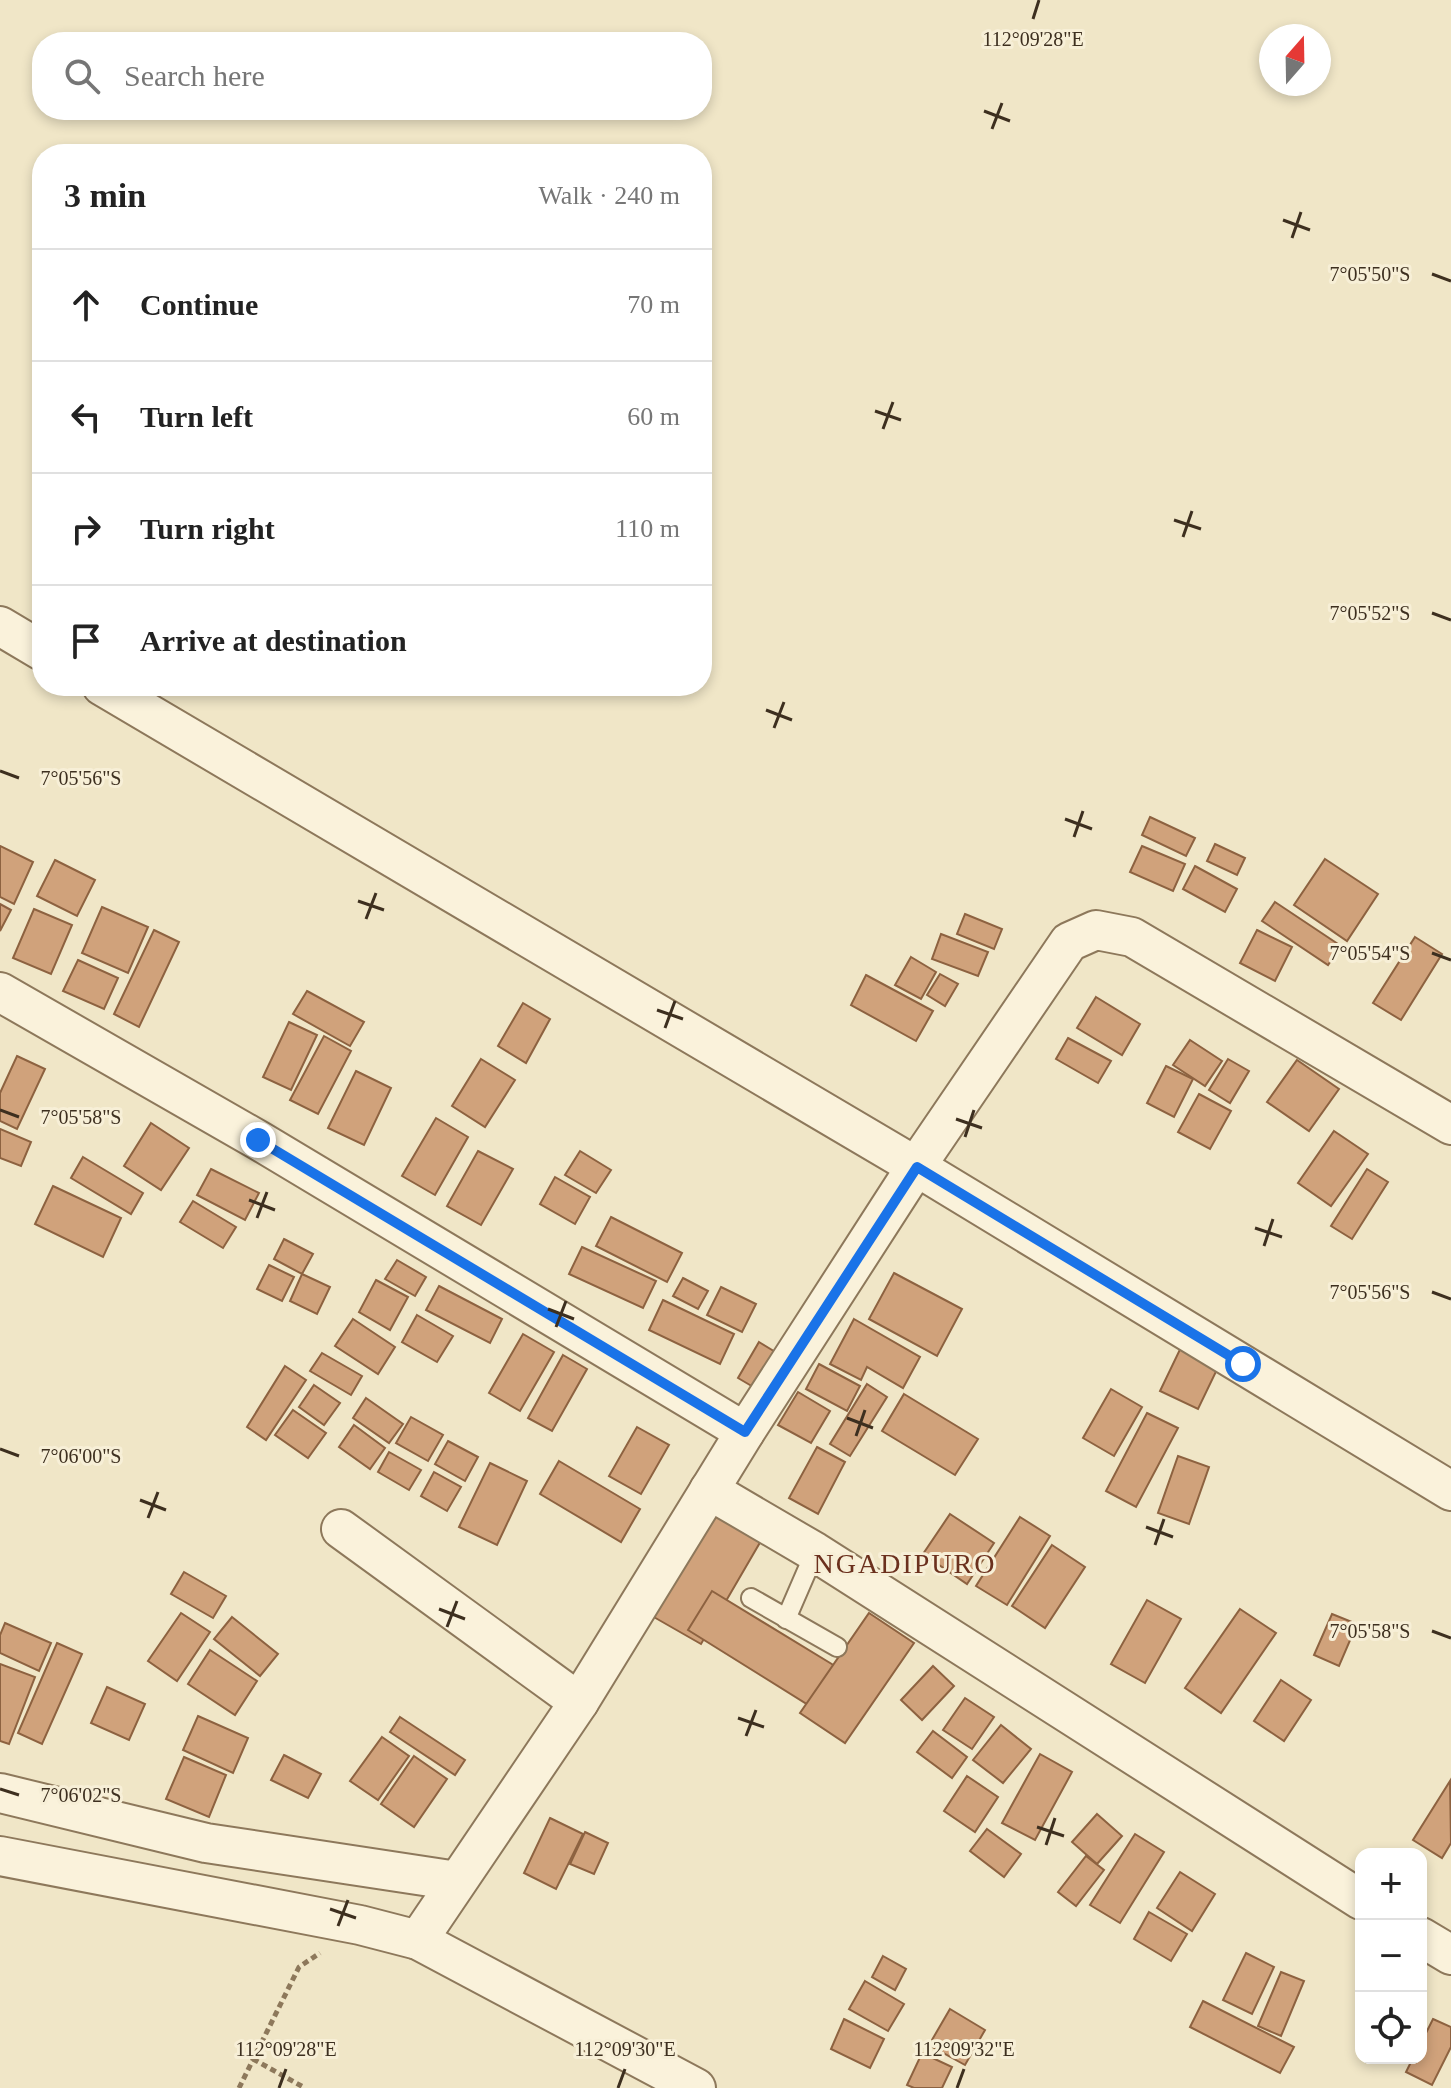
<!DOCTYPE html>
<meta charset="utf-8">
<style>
:root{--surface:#fff;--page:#f6f6f6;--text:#222;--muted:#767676;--line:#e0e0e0}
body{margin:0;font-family:Georgia,serif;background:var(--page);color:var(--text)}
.controls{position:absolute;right:24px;bottom:24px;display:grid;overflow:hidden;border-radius:16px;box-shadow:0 4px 12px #0003}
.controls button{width:72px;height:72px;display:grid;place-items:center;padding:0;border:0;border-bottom:2px solid var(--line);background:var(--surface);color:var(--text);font:40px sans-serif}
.compass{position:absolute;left:1259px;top:24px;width:72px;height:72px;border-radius:50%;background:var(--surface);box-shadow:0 4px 12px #0003;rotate:20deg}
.stop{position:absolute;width:24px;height:24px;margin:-18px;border:6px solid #1a73e8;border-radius:50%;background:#fff}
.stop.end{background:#1a73e8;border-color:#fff;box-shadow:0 2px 8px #0008}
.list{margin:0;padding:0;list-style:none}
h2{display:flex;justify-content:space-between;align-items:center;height:104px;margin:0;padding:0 32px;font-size:34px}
h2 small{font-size:26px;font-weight:400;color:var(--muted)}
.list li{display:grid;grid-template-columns:52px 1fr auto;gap:24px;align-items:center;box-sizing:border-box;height:112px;padding:0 32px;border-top:2px solid var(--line)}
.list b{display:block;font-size:30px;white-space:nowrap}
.list em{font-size:26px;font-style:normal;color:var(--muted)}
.icon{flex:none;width:44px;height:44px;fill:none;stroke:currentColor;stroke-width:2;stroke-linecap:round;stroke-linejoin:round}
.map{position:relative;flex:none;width:1451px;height:2088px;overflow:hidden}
.search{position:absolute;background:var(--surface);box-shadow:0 4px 12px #0003;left:32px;top:32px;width:680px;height:88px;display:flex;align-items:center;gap:20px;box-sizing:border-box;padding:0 28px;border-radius:32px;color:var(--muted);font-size:30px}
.panel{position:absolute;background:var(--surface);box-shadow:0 4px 12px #0003;left:32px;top:144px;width:680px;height:552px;border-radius:32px}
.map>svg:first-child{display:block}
</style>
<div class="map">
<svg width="1451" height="2088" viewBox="0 0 1451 2088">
<rect width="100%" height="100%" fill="#f0e6c7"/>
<g fill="#d0a27b" stroke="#8d6240" stroke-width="2">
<polygon points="1150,817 1195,838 1186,856 1142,835"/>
<polygon points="1215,844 1245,858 1237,875 1207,861"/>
<polygon points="0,846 33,862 14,904 0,897"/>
<polygon points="1142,846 1185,864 1173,891 1130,872"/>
<polygon points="1325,859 1378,894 1347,941 1294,905"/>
<polygon points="55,860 95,880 77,916 37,896"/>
<polygon points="1195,866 1237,889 1225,912 1183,889"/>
<polygon points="1275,902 1341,946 1328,965 1262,921"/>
<polygon points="0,904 11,910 0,931"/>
<polygon points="102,907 148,927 128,973 82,953"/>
<polygon points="34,909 72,925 51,974 13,958"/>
<polygon points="965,914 1002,929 994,949 957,934"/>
<polygon points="154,930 179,942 139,1027 114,1014"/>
<polygon points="1257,930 1292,947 1275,981 1240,963"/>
<polygon points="941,934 988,952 978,976 932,959"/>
<polygon points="1415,937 1442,954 1401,1020 1373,1003"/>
<polygon points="911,957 936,972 921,999 895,985"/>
<polygon points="78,960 118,978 104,1009 63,991"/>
<polygon points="940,974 958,984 945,1006 927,995"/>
<polygon points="866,975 933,1011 916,1041 851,1005"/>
<polygon points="307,991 364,1022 350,1046 293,1014"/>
<polygon points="1096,997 1140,1024 1122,1055 1077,1028"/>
<polygon points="523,1003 550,1019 526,1063 498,1046"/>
<polygon points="289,1022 317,1035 291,1090 263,1077"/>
<polygon points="324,1036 351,1051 318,1114 290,1100"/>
<polygon points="1068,1038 1111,1061 1098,1083 1056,1059"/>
<polygon points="1190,1040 1222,1061 1205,1086 1173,1065"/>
<polygon points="17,1056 45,1069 17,1129 0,1121 0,1093"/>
<polygon points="481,1059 515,1080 485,1127 452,1106"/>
<polygon points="1228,1059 1249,1071 1230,1103 1209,1090"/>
<polygon points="1297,1060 1339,1089 1309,1131 1267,1102"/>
<polygon points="1166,1066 1193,1079 1174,1117 1147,1103"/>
<polygon points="356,1071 391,1088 364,1145 328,1128"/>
<polygon points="1199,1094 1231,1111 1210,1149 1178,1132"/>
<polygon points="436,1118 468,1137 435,1195 402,1176"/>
<polygon points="151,1123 189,1148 161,1190 124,1166"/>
<polygon points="0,1129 31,1142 21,1166 0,1158"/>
<polygon points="1334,1131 1368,1154 1331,1206 1298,1183"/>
<polygon points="478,1151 513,1169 481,1225 447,1206"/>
<polygon points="580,1151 611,1170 596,1193 565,1175"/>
<polygon points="83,1157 143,1193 131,1214 71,1178"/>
<polygon points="211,1169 259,1193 245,1220 197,1195"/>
<polygon points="1367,1169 1388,1182 1352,1239 1331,1226"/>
<polygon points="555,1177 590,1197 575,1224 540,1204"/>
<polygon points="53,1186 121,1218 103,1257 35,1224"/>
<polygon points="193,1201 236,1227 223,1248 180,1222"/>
<polygon points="611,1217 682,1253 667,1282 596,1246"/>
<polygon points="284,1239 313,1254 302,1274 274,1259"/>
<polygon points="582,1247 656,1281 643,1308 569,1274"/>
<polygon points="397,1260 426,1277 415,1296 385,1279"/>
<polygon points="269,1265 294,1277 282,1301 257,1289"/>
<polygon points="894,1273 962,1309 937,1356 869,1319"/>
<polygon points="302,1274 330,1287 317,1314 290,1301"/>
<polygon points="683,1278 708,1291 698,1309 673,1296"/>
<polygon points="376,1280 408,1297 390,1330 359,1312"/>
<polygon points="439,1286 502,1319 490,1343 426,1310"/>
<polygon points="721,1287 756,1304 742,1332 707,1315"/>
<polygon points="663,1300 734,1334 720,1364 649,1330"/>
<polygon points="417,1315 453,1336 437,1362 402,1342"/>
<polygon points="353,1319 395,1347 378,1374 335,1346"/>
<polygon points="854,1319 920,1357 903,1388 867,1367 861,1380 830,1364"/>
<polygon points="523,1334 554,1352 520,1411 489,1393"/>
<polygon points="1185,1339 1223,1357 1198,1409 1160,1391"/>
<polygon points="759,1342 777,1353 755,1388 738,1378"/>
<polygon points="322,1353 362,1376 351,1395 310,1371"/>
<polygon points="563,1355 587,1369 552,1431 528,1418"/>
<polygon points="819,1364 860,1386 847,1411 806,1389"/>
<polygon points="285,1366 306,1380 266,1440 247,1427"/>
<polygon points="867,1384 887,1397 850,1456 830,1444"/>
<polygon points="314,1385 340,1403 324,1425 299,1407"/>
<polygon points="1111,1389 1142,1407 1114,1456 1083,1438"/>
<polygon points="798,1392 830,1411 811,1443 778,1425"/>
<polygon points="904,1394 978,1439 955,1475 882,1431"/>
<polygon points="366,1398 403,1424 389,1443 353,1418"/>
<polygon points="293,1410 326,1433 308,1458 275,1435"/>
<polygon points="1147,1413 1178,1428 1136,1507 1106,1491"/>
<polygon points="411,1417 443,1435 428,1461 396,1443"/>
<polygon points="354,1425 385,1448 370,1469 339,1447"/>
<polygon points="637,1427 669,1445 641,1494 609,1476"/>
<polygon points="448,1441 478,1457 465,1481 435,1464"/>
<polygon points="817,1447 845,1462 818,1514 789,1498"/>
<polygon points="389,1452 421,1470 409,1490 378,1472"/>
<polygon points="1178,1456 1209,1467 1189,1524 1158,1513"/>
<polygon points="559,1461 640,1509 621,1542 540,1494"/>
<polygon points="490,1463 527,1481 497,1545 459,1527"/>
<polygon points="434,1472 461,1487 447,1511 421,1496"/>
<polygon points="713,1511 762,1539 701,1644 652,1616"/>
<polygon points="950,1514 994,1543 967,1584 923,1554"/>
<polygon points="1020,1517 1050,1536 1007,1605 976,1586"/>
<polygon points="1052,1545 1085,1567 1045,1628 1012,1606"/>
<polygon points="184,1572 226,1596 213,1618 171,1594"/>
<polygon points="712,1591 835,1666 810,1706 688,1630"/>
<polygon points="1147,1600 1181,1619 1145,1683 1111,1664"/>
<polygon points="1240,1609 1276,1633 1221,1713 1185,1688"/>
<polygon points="181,1613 210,1632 177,1681 148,1661"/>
<polygon points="869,1613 914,1643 845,1743 800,1713"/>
<polygon points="1332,1614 1357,1624 1339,1666 1314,1655"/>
<polygon points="232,1617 278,1654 260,1676 214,1639"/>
<polygon points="5,1623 51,1643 39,1671 0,1653 0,1635"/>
<polygon points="57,1643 82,1654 42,1744 18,1733"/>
<polygon points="210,1650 257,1681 235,1715 188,1684"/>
<polygon points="0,1664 35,1677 9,1744 0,1741"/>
<polygon points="933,1666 954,1686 922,1720 901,1700"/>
<polygon points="1281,1680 1311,1700 1284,1741 1254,1721"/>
<polygon points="107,1687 145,1704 129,1740 91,1723"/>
<polygon points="965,1698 994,1717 972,1749 943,1730"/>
<polygon points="198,1716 248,1738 233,1773 183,1750"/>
<polygon points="400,1717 465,1760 455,1775 390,1732"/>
<polygon points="1001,1725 1031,1749 1003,1783 973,1760"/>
<polygon points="933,1731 967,1757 952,1778 917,1752"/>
<polygon points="382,1737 409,1756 378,1800 350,1781"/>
<polygon points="1040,1754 1072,1772 1035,1840 1002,1823"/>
<polygon points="284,1755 321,1774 308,1798 271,1780"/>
<polygon points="414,1756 447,1779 414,1827 381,1804"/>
<polygon points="184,1757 226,1775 209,1817 166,1799"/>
<polygon points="967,1776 998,1797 975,1832 944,1811"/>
<polygon points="1450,1781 1451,1843 1442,1858 1413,1840"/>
<polygon points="1097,1814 1122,1836 1097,1864 1072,1842"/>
<polygon points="550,1818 583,1834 556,1889 524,1873"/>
<polygon points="987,1829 1021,1854 1004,1877 970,1851"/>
<polygon points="585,1832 608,1843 594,1874 570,1864"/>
<polygon points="1135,1834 1164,1852 1120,1923 1090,1905"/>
<polygon points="1086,1856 1104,1870 1076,1906 1058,1892"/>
<polygon points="1180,1872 1215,1894 1192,1931 1157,1908"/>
<polygon points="1149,1912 1187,1934 1171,1961 1134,1939"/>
<polygon points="1246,1953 1274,1967 1252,2014 1223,2000"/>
<polygon points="883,1956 906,1969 895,1990 872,1977"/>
<polygon points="1281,1972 1304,1981 1281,2036 1258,2026"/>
<polygon points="865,1981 904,2004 888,2031 849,2009"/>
<polygon points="1203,2001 1294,2047 1280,2073 1190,2027"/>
<polygon points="950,2009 985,2030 965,2065 929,2045"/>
<polygon points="844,2019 884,2039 870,2068 831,2049"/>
<polygon points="1433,2019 1451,2027 1451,2047 1432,2085 1406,2072 1413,2058 1421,2058 1421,2043"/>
<polygon points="922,2053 952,2067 942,2088 914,2088 907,2085"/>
</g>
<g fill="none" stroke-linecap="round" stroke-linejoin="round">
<defs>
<g id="lane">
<polyline points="751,1598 837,1647"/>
<polyline points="786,1619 815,1552"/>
</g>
<g id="street">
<polyline points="0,626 42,651"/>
<polyline points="102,686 917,1167 1451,1491"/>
<polyline points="0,992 258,1140 745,1432"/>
<polyline points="709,1490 815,1552 1361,1900"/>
<polyline points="341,1529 579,1702"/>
<polyline points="0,1793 206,1843 457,1881"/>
<polyline points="0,1856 360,1925 418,1940 696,2088"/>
<polyline points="1421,1937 1451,1955"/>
<polyline points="418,1940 579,1702 745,1432 921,1159 1069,942 1096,930 1132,937 1451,1125"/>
</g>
</defs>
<use href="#lane" stroke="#8d785b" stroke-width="22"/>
<use href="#street" stroke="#8d785b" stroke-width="42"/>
<g stroke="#8d785b" stroke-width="5" stroke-dasharray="6 4" stroke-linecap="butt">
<polyline points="253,2059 305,2088"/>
<polyline points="239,2088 299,1967 320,1953"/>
</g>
<use href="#lane" stroke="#faf2db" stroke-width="18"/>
<use href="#street" stroke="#faf2db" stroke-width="38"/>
</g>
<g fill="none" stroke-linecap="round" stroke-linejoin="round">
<polyline stroke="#1a73e8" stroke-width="10" points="258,1140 745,1432 917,1167 1243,1364"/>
</g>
<path fill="none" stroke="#3d2f1f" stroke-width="3" d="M1033 19 1039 0M984 111 1010 121M992 129 1002 103M1283 220 1310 230M1292 238 1301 212M1432 274 1451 281M875 411 901 420M883 429 893 402M1174 520 1201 529M1183 537 1192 511M1432 613 1451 620M766 710 792 720M774 728 784 702M0 771 19 778M1065 819 1092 829M1074 837 1083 811M358 901 384 910M366 919 376 893M1432 953 1451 960M657 1010 683 1019M665 1028 675 1001M0 1110 19 1117M956 1119 982 1128M965 1137 974 1110M249 1200 275 1210M257 1218 267 1192M1255 1228 1282 1237M1264 1246 1273 1219M1432 1292 1451 1299M548 1309 574 1319M556 1327 566 1301M847 1418 873 1428M856 1436 865 1410M0 1449 19 1456M140 1500 166 1510M148 1518 158 1492M1146 1527 1173 1537M1155 1545 1164 1519M439 1609 465 1619M447 1627 457 1601M1432 1631 1451 1638M738 1718 764 1727M746 1736 756 1710M0 1789 19 1795M1037 1827 1064 1836M1046 1845 1055 1818M330 1909 356 1918M338 1926 348 1900M279 2088 286 2069M618 2088 625 2069M957 2088 964 2069"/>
<g text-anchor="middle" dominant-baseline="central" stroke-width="6" stroke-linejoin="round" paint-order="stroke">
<g font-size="28" letter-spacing="2" fill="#6b301d" stroke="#f7efd7">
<text x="905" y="1563">NGADIPURO</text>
</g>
</g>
<g font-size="20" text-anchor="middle" fill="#3d2f1f" stroke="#f7efd7" stroke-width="6" stroke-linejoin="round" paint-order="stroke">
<text x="1033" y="46">112°09'28"E</text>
<text x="1370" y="281">7°05'50"S</text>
<text x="1370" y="620">7°05'52"S</text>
<text x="81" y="785">7°05'56"S</text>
<text x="1370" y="960">7°05'54"S</text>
<text x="81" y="1124">7°05'58"S</text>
<text x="1370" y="1299">7°05'56"S</text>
<text x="81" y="1463">7°06'00"S</text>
<text x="1370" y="1638">7°05'58"S</text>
<text x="81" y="1802">7°06'02"S</text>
<text x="286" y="2056">112°09'28"E</text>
<text x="625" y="2056">112°09'30"E</text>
<text x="964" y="2056">112°09'32"E</text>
</g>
</svg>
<div class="controls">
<button>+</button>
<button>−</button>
<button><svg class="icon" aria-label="locate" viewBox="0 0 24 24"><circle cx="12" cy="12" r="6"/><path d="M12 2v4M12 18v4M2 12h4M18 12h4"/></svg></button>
</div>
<svg class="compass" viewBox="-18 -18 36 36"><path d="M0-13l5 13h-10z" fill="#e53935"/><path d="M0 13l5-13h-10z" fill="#767676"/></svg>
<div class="stop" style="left:1243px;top:1364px"></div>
<div class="stop end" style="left:258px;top:1140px"></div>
<div class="search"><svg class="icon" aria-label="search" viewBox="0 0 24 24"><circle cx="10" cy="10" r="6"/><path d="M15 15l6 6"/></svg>Search here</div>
<section class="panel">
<h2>3 min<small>Walk · 240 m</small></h2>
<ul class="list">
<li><svg class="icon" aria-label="ahead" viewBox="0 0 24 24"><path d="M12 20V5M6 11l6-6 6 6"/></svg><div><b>Continue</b></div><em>70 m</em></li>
<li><svg class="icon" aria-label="left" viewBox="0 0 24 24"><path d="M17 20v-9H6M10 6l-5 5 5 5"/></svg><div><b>Turn left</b></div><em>60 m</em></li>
<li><svg class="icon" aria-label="right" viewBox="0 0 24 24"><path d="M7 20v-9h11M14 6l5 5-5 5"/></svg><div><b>Turn right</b></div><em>110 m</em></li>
<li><svg class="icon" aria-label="arrive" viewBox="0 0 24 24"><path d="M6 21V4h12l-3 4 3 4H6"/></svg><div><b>Arrive at destination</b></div></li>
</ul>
</section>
</div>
